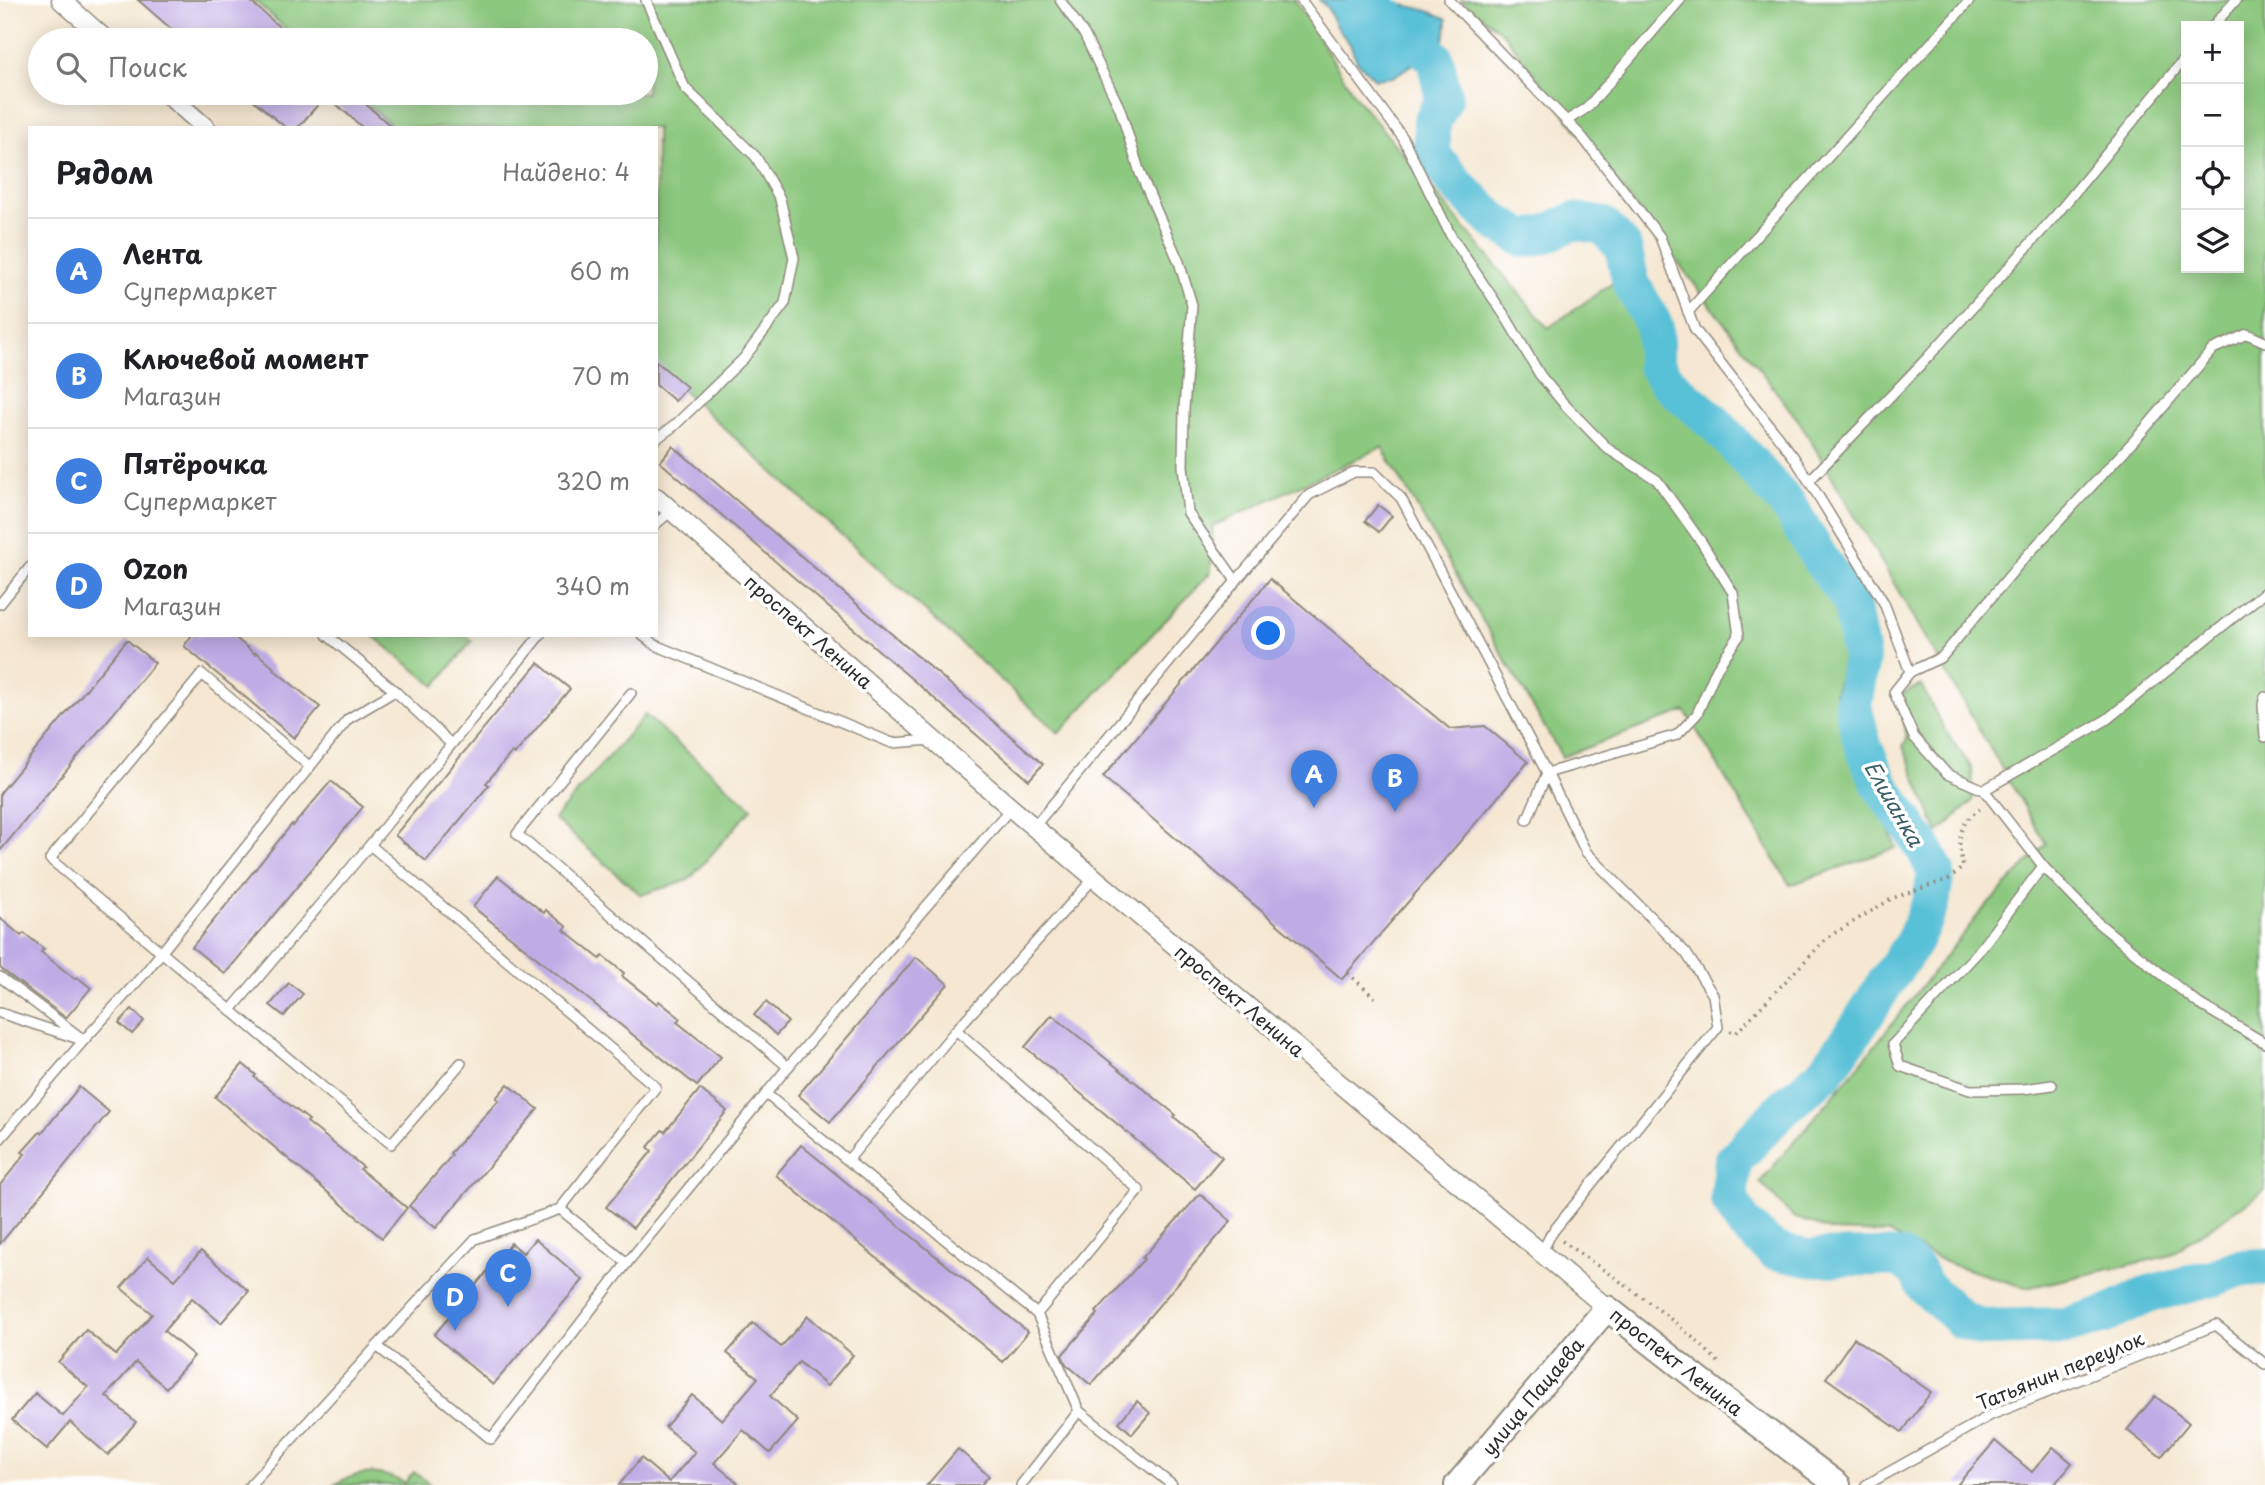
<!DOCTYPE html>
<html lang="ru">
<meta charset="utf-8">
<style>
:root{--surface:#fff;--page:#f2f2f2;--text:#202124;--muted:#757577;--line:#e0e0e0;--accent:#7c3aed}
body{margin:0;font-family:"Playpen Sans",sans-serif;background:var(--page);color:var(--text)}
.controls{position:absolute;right:21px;top:21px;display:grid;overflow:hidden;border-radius:0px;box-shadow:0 4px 18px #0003}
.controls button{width:63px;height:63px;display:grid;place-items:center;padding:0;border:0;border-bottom:2px solid var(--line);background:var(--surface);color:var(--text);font:35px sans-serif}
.you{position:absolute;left:1269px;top:634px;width:24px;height:24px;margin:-18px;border:5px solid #fff;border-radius:50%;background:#1a73e8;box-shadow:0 0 0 10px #1a73e833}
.badge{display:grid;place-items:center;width:46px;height:46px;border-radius:50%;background:var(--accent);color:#fff;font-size:23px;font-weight:700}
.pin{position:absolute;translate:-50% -58px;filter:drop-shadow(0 2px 4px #0008)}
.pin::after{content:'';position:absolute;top:37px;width:24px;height:21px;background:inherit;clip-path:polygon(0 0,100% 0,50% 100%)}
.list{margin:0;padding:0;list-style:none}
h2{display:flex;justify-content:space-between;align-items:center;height:91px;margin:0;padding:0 28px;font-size:30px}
h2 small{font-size:23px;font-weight:400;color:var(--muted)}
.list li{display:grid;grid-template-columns:46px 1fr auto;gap:21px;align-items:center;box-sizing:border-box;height:105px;padding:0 28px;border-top:2px solid var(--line)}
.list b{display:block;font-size:26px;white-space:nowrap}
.list p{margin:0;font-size:23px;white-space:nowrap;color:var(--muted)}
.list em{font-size:23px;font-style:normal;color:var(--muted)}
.icon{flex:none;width:38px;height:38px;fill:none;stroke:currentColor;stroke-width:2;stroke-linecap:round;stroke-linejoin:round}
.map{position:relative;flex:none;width:2265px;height:1485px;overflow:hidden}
.search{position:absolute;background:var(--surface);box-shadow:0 4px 18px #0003;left:28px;top:28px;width:630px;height:77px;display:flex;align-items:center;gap:18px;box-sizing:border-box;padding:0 24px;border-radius:38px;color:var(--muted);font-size:26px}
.panel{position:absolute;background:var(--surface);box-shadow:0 4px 18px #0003;left:28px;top:126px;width:630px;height:511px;border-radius:0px}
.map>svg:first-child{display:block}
</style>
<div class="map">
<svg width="2265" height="1485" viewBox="0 0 2265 1485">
<rect width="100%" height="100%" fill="#fff"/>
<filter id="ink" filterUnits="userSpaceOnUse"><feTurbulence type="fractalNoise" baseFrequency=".0143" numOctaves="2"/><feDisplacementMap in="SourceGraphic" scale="14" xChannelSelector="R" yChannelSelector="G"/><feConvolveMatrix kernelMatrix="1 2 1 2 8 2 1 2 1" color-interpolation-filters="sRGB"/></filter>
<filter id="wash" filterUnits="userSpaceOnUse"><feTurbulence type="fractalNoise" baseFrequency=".00686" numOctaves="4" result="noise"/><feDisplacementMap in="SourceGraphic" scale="28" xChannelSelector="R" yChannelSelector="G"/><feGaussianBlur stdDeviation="1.57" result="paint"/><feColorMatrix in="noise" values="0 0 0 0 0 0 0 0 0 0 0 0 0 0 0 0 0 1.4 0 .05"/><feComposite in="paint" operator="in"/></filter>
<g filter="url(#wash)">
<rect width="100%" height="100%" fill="#f5e7d1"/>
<g fill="#8cc87e" stroke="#5c7a54" stroke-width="2" fill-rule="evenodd">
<polygon points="254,0 1295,0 1357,99 1548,328 1614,282 1851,627 1835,693 1896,848 1790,885 1685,711 1562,757 1382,447 1213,526 1211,572 1059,733 656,366 656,128 394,128 356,93 646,93 646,40 298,40"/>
<path d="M1461 0H2265V1190L2168 1256 2027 1288 1947 1263 1889 1233 1832 1231 1793 1217 1760 1182 1860 1064 1979 914 2046 844 1801 424 1504 34ZM2186 26H2239V268H2186Z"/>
<polygon points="372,635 466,635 472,641 435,686"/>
<polygon points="1921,685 1946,732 1972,768 1973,801 1938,833 1903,746 1907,739 1900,695"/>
<polygon points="645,715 752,808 689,880 641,895 554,819"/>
<path d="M414 1472 431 1485H334C357 1470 381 1470 405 1483Z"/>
</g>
<path fill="#59c0d7" stroke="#427681" stroke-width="2" d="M1319 0C1361 0 1411 0 1447 19L1446 33 1442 44 1393 77 1375 79 1357 61 1350 44 1335 25 1327 7Z"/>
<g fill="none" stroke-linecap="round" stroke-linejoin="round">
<polyline stroke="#59c0d7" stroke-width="38" points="1365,0 1403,28 1435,59 1444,99 1432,122 1432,155 1458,186 1493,220 1524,239 1544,235 1574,221 1604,226 1623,247 1631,283 1655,327 1655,364 1668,383 1716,424 1788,505 1820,559 1851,601 1861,658 1853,706 1863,746 1881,786 1924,848 1936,872 1931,903 1913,943 1886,982 1857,1028 1825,1073 1784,1107 1733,1161 1729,1199 1744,1224 1774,1251 1808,1258 1878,1257 1901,1258 1917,1271 1924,1286 1962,1320 1982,1328 2067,1326 2105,1315 2149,1294 2213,1278 2239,1268 2265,1267"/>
</g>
<g id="blocks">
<g fill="#bface5">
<polygon points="138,0 249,0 294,40 184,40"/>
<polygon points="245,93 353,93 393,128 363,128 326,95 298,128 286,128"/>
<polygon points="656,361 687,387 675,401 656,385"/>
<polygon points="673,446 1043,764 1029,780 660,462"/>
<polygon points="1378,505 1392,516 1379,532 1365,521"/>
<polygon points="1270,579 1450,729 1485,726 1528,762 1342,979 1103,777"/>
<polygon points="192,635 232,635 255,654 256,652 274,668 273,669 320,707 294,738 184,646"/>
<polygon points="127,640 155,663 0,851 0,793"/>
<polygon points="538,663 570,689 515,754 512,752 486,783 489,785 426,861 395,835"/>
<polygon points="331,781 363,807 225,974 192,947 292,824 293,826"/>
<polygon points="498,876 544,913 546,910 567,927 564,930 600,959 603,956 624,973 622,976 657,1004 659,1001 680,1018 677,1022 721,1057 697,1086 473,907"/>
<polygon points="0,918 21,936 24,933 44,949 41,952 75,979 77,977 91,988 66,1018 0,968"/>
<polygon points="916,957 948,984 830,1122 798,1095"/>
<polygon points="289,983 303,994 284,1016 270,1005"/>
<polygon points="766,1002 788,1022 776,1035 754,1015"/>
<polygon points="132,1009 144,1021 132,1034 119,1023"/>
<polygon points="1052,1015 1176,1115 1174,1117 1222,1157 1195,1189 1025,1047"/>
<polygon points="243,1064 256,1075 254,1077 309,1120 307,1122 363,1167 360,1169 407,1208 382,1238 215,1097"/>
<polygon points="508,1084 538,1109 436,1228 409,1206 452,1155 450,1153 499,1100 496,1098"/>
<polygon points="79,1087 109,1112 0,1244 0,1185 25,1154 22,1152 40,1132 42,1133"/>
<polygon points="700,1089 727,1111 633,1228 606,1207 652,1151 648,1147 662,1130 665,1132"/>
<polygon points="801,1145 1028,1332 1003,1362 776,1175"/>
<polygon points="1200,1194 1231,1221 1091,1385 1066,1364 1062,1355 1098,1314 1096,1312 1144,1259 1142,1258"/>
<polygon points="535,1239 583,1280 493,1385 434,1335 511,1243 523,1253"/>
<polygon points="201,1251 249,1291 221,1323 192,1298 164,1331 194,1356 166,1388 136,1362 106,1396 136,1422 108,1455 70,1422 47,1449 12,1420 35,1393 63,1416 88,1387 58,1362 86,1330 116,1355 152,1314 121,1288 148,1257 175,1280"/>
<polygon points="808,1316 853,1355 827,1386 799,1362 770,1396 798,1421 770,1453 743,1430 714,1463 740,1485 619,1485 641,1458 669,1482 695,1452 665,1427 692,1395 722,1420 758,1378 727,1353 753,1323 781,1347"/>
<polygon points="1854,1338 1931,1392 1902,1432 1826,1378"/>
<polygon points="2155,1396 2189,1423 2161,1457 2127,1430"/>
<polygon points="1137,1401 1150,1413 1132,1434 1119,1422"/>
<polygon points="1995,1441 2032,1472 2053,1447 2072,1463 2054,1485 1957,1485"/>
<polygon points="958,1449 989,1476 981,1485 927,1485"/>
</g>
</g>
</g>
<g filter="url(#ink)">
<use href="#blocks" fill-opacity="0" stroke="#90897e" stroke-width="2"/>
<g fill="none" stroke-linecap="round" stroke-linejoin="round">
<defs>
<g id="lane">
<polyline points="646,0 685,88 756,157 780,199 794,258 785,303 744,358 674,426 656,439"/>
<polyline points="1060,0 1084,34 1120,109 1140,173 1179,262 1192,305 1184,409 1183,466 1188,513 1236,581"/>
<polyline points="1301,0 1403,138 1451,236 1507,319 1540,375 1564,404 1608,449 1657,480 1702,543 1733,593 1739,636 1717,668 1697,714 1677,735 1547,773 1527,820"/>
<polyline points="1449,0 1583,138 1660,237 1695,330 1793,456 1809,481 1884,603 1910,672 1894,692 1914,737 1947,774 1984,790 2043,866 2098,923 2199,1004 2265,1043"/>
<polyline points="2213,26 2236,0"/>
<polyline points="1566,121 1587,108 1680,0"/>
<polyline points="1688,312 1970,0"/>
<polyline points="1809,481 1928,357 2056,215 2186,57"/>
<polyline points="656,524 672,510"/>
<polyline points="0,604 30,567"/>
<polyline points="327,635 395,691 451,744"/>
<polyline points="642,635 655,645 892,743 932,740"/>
<polyline points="1910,672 1942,657 2020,563 2142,432 2213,349 2247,334 2265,342"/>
<polyline points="631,693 517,834 788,1067"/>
<polyline points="2265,697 2263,704 2265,737"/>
<polyline points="309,766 202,674 50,859 391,1144 461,1063"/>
<polyline points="1984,790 2106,720 2265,592"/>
<polyline points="1034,827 1236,581 1309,495 1354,472 1374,472 1401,498 1547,773 1586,852 1686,953 1713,995 1718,1027 1551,1234 1542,1252"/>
<polyline points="2043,866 1978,952 1893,1044 1900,1066 1970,1090 2024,1089 2052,1085"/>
<polyline points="0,977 84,1040"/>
<polyline points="231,1010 370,845 540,635"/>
<polyline points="0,1013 76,1038"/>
<polyline points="956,1030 1139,1190 1037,1314 1079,1411 1172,1485"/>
<polyline points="766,1094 1037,1314"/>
<polyline points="0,1139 84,1040 145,973 348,719 395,691"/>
<polyline points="848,1160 956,1030 1095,877"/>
<polyline points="560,1209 627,1263 788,1067 1011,808"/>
<polyline points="377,1346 491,1439 627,1263"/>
<polyline points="250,1485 475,1239 560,1209 656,1087 370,845"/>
<polyline points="1021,1485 1079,1411"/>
<polyline points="1866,1485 1991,1415 2216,1325 2265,1364"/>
</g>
<g id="street">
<polyline points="61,0 106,40"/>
<polyline points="166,93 206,128"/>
<polyline points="656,497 1011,808 1607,1308"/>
</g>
<polyline id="secondary" points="1457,1485 1607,1308 1699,1380 1838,1485"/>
</defs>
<use href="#lane" stroke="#90897e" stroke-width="12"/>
<use href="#street" stroke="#90897e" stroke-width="21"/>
<use href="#secondary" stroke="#90897e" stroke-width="28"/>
<g stroke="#90897e" stroke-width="3.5" stroke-dasharray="2 5" stroke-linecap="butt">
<polyline points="1348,973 1375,998"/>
<path d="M1730 1031 1736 1033 1828 937 1893 898 1949 879 1963 867C1958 842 1956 825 1980 809"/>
<path d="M1562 1241C1617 1280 1675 1316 1721 1365"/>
</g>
<use href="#lane" stroke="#fff" stroke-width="9"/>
<use href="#street" stroke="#fff" stroke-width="18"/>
<use href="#secondary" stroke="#fff" stroke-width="24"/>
</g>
</g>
<g text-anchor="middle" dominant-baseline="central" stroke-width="7" stroke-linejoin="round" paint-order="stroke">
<g font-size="19" fill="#2b2b2b" stroke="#fff">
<text transform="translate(809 631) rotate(41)">проспект Ленина</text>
<text transform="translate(1240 1000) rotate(40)">проспект Ленина</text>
<text transform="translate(1677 1361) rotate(38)">проспект Ленина</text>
<text transform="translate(2060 1370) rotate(-22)">Татьянин переулок</text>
<text transform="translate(1532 1396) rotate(-50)">улица Пацаева</text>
</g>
<g font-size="21" font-style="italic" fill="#3b5f67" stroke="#fff">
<text transform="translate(1895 803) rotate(60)">Елшанка</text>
</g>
</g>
</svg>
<div class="controls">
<button>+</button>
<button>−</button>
<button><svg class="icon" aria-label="locate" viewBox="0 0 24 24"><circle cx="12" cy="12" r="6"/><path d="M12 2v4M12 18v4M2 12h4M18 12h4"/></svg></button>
<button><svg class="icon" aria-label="layers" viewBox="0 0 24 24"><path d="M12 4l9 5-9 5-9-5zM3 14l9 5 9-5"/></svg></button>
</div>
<div class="you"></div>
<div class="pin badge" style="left:1314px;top:808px;background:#3f7fe0">A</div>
<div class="pin badge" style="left:1395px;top:812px;background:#3f7fe0">B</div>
<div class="pin badge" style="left:508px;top:1307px;background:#3f7fe0">C</div>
<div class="pin badge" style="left:455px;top:1331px;background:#3f7fe0">D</div>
<div class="search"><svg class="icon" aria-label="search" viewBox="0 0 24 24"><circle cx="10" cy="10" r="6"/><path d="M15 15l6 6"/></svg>Поиск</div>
<section class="panel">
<h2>Рядом<small>Найдено: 4</small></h2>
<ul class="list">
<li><span class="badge" style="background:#3f7fe0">A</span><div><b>Лента</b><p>Супермаркет</p></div><em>60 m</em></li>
<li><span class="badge" style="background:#3f7fe0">B</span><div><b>Ключевой момент</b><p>Магазин</p></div><em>70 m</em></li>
<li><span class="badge" style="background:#3f7fe0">C</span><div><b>Пятёрочка</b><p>Супермаркет</p></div><em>320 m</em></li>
<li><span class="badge" style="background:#3f7fe0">D</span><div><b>Ozon</b><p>Магазин</p></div><em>340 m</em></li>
</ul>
</section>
</div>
